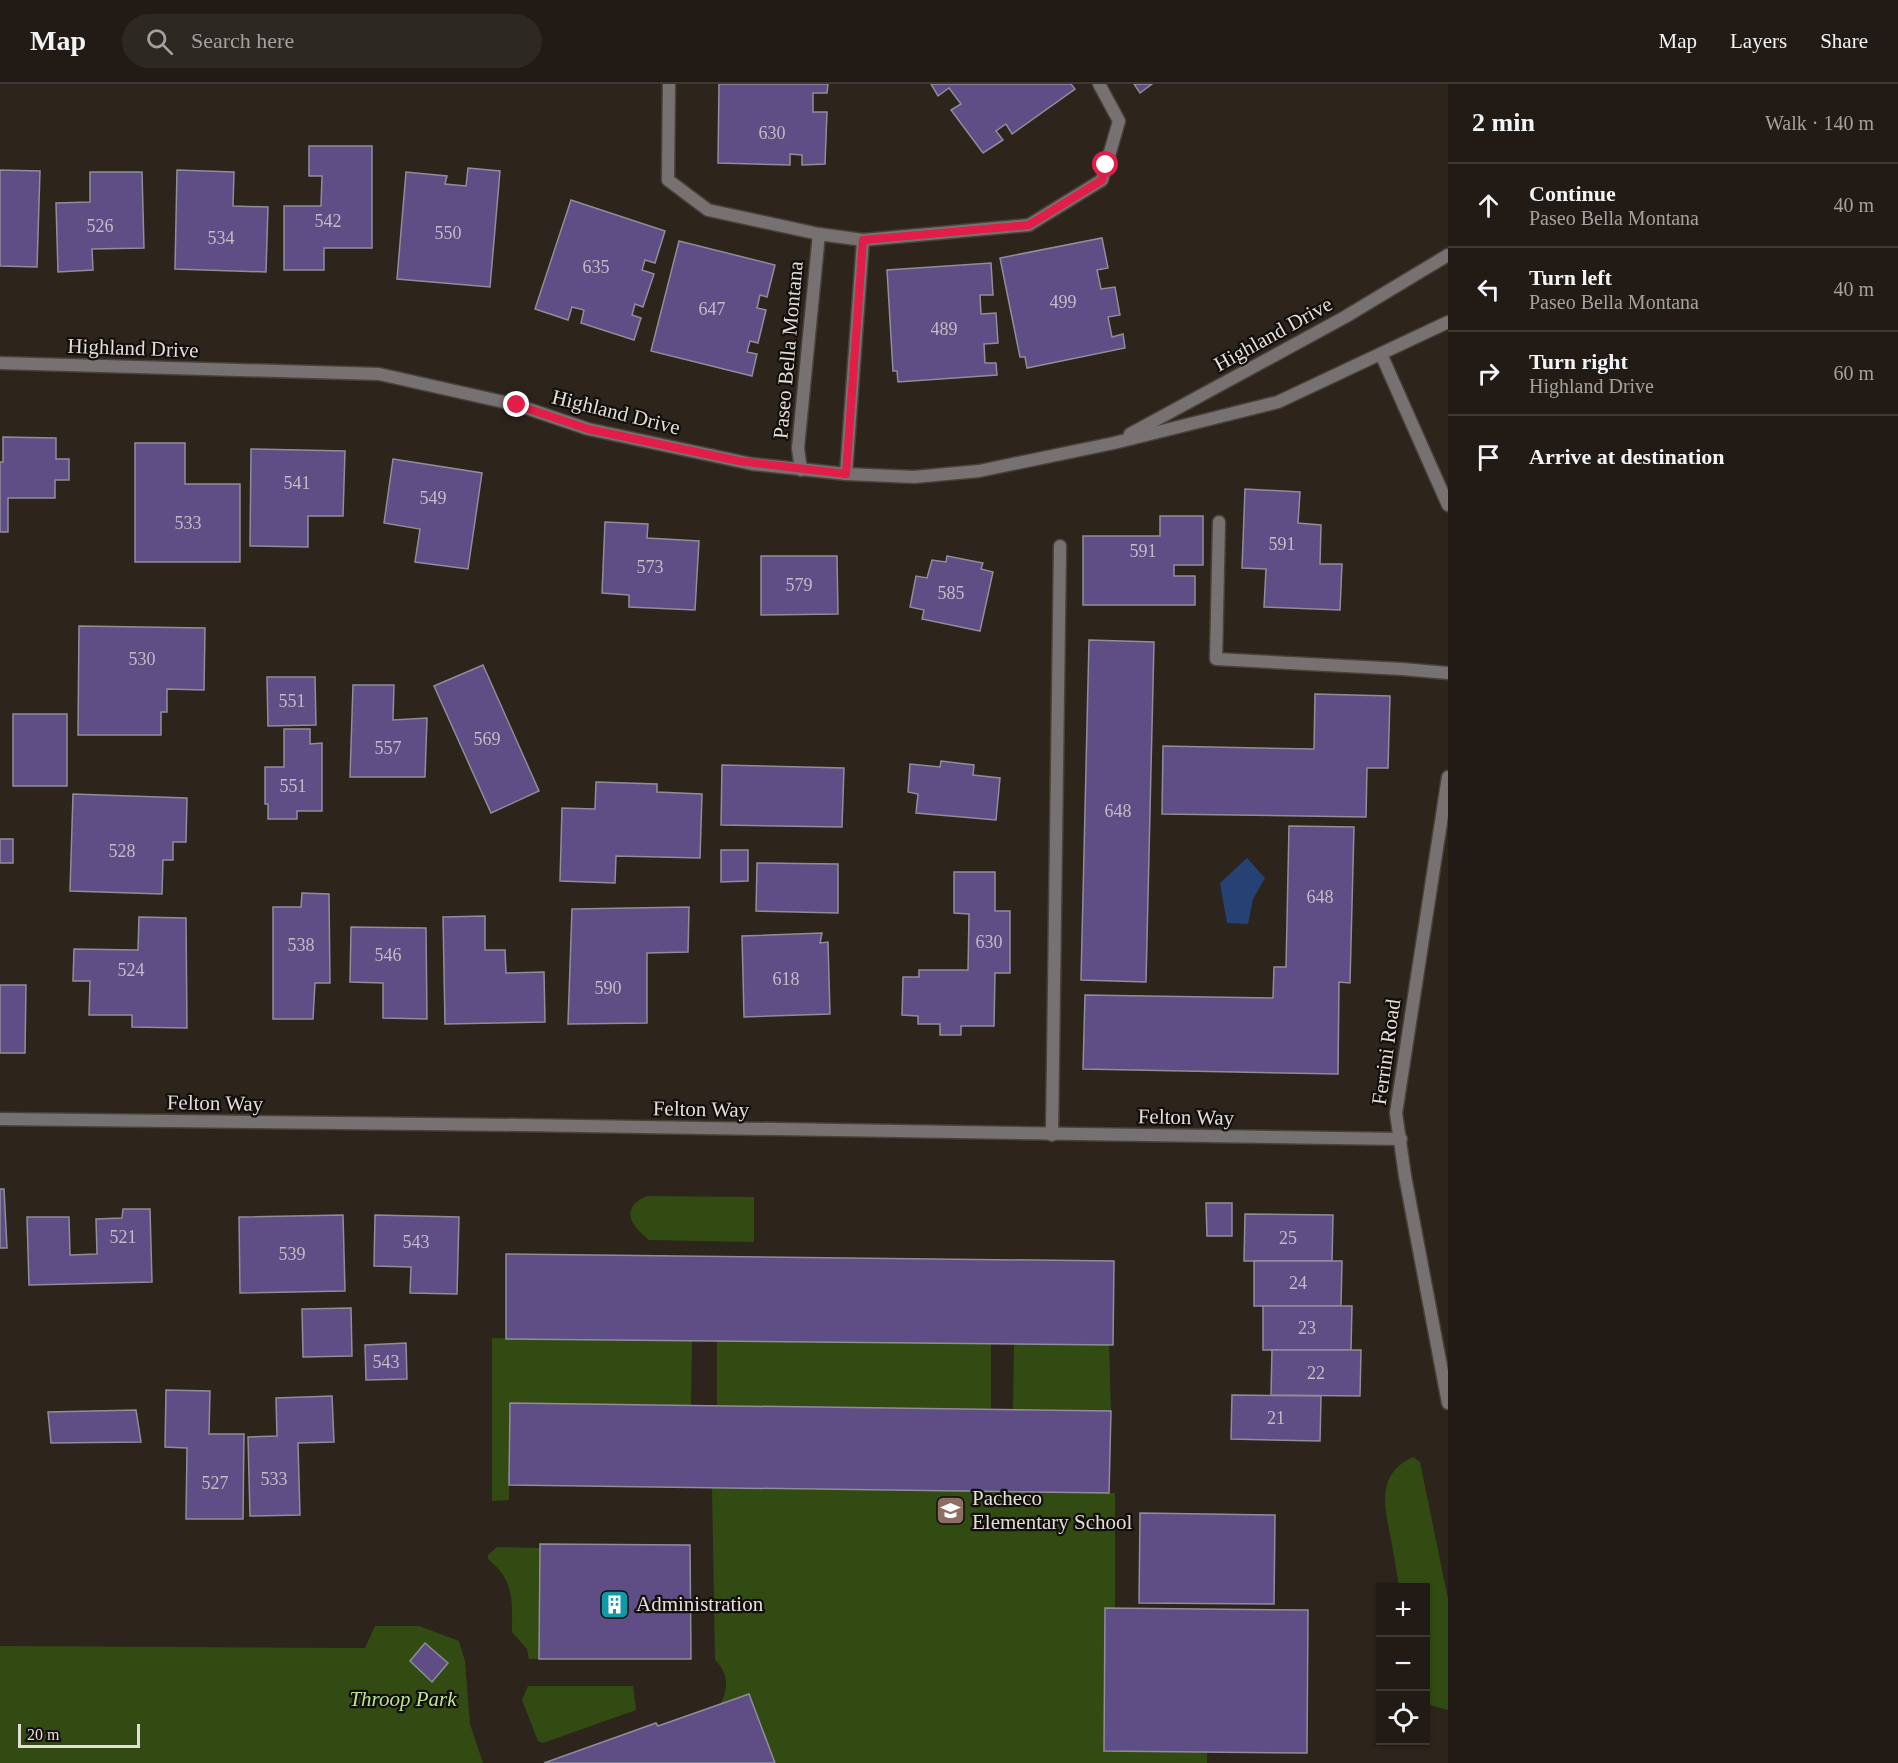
<!DOCTYPE html>
<meta charset="utf-8">
<style>
:root{--surface:#221b15;--page:#2e2822;--text:#f1f3f6;--muted:#a2a1a0;--line:#3f3934}
body{margin:0;font-family:Georgia,serif;background:var(--page);color:var(--text)}
.controls{position:absolute;right:18px;bottom:18px;display:grid;overflow:hidden;border-radius:0px;box-shadow:0 2px 4px #0004}
.controls button{width:54px;height:54px;display:grid;place-items:center;padding:0;border:0;border-bottom:2px solid var(--line);background:var(--surface);color:var(--text);font:30px sans-serif}
.scale{position:absolute;left:18px;bottom:15px;width:122px;box-sizing:border-box;padding-left:6px;border:3px solid #e4ded9;border-top:0;font-size:16px;line-height:21px;white-space:nowrap;color:#e4ded9;-webkit-text-stroke:4px #120e0b;paint-order:stroke}
.stop{position:absolute;width:18px;height:18px;margin:-14px;border:4px solid #e11d48;border-radius:50%;background:#fff}
.stop.end{background:#e11d48;border-color:#fff;box-shadow:0 2px 6px #0008}
.list{margin:0;padding:0;list-style:none}
h2{display:flex;justify-content:space-between;align-items:center;height:78px;margin:0;padding:0 24px;font-size:26px}
h2 small{font-size:20px;font-weight:400;color:var(--muted)}
.list li{display:grid;grid-template-columns:39px 1fr auto;gap:18px;align-items:center;box-sizing:border-box;height:84px;padding:0 24px;border-top:2px solid var(--line)}
.list b{display:block;font-size:22px;white-space:nowrap}
.list p{margin:0;font-size:20px;white-space:nowrap;color:var(--muted)}
.list em{font-size:20px;font-style:normal;color:var(--muted)}
.icon{flex:none;width:33px;height:33px;fill:none;stroke:currentColor;stroke-width:2;stroke-linecap:round;stroke-linejoin:round}
.map{position:relative;flex:none;width:1448px;height:1679px;overflow:hidden}
header{display:flex;align-items:center;gap:36px;box-sizing:border-box;height:84px;padding:0 30px;background:var(--surface);border-bottom:2px solid var(--line)}
header strong{font-size:28px}
nav{display:flex;gap:33px;margin-inline-start:auto;font-size:21px}
.search{width:420px;height:54px;background:var(--page);display:flex;align-items:center;gap:15px;box-sizing:border-box;padding:0 21px;border-radius:33px;color:var(--muted);font-size:22px}
main{display:flex}
aside{flex:1;background:var(--surface)}
.map>svg:first-child{display:block}
</style>
<header>
<strong>Map</strong>
<div class="search"><svg class="icon" aria-label="search" viewBox="0 0 24 24"><circle cx="10" cy="10" r="6"/><path d="M15 15l6 6"/></svg>Search here</div>
<nav><a>Map</a><a>Layers</a><a>Share</a></nav>
</header>
<main>
<div class="map">
<svg width="1448" height="1679" viewBox="0 0 1448 1679">
<rect width="100%" height="100%" fill="#2d241c"/>
<g fill="#324b12">
<path d="M647 1112 754 1113V1158L649 1156C631 1142 619 1124 647 1112Z"/>
<polygon points="492,1254 692,1256 691,1321 510,1319 509,1416 492,1417"/>
<polygon points="717,1257 991,1259 991,1325 717,1322"/>
<polygon points="1014,1259 1109,1261 1111,1327 1013,1325"/>
<path d="M1413 1373 1420 1378 1448 1515V1626L1426 1620V1504L1399 1503C1396 1486 1394 1469 1390 1451 1384 1419 1377 1390 1413 1373Z"/>
<path d="M712 1404 1115 1409V1524L1105 1525 1104 1667 1207 1668V1679H775L749 1610 721 1619C729 1603 728 1589 715 1576Z"/>
<path d="M497 1463 540 1464 539 1575H529L527 1565 512 1548C512 1517 515 1497 488 1475V1471Z"/>
<polygon points="375,1542 419,1542 459,1557 465,1577 470,1640 483,1679 0,1679 0,1562 365,1564"/>
<polygon points="528,1602 633,1602 636,1626 543,1659 538,1657 522,1616"/>
</g>
<polygon fill="#264274" points="1247,774 1265,794 1253,815 1248,840 1227,839 1220,799"/>
<g fill="#5f4d85" stroke="#908d9a" stroke-width="1.5">
<polygon points="719,0 828,0 827,9 813,9 813,28 827,28 825,80 802,81 802,71 790,70 790,81 718,79"/>
<polygon points="931,0 1071,0 1075,5 1012,50 1006,40 996,47 1003,56 983,69 951,26 961,20 949,4 938,12"/>
<polygon points="1134,0 1152,0 1140,9"/>
<polygon points="309,62 372,62 372,164 324,164 324,186 284,186 284,122 321,122 322,92 309,92"/>
<polygon points="468,84 500,87 490,203 397,195 406,88 447,92 445,100 466,102"/>
<polygon points="0,86 40,87 37,183 0,182"/>
<polygon points="177,86 234,88 233,122 268,123 266,188 175,185"/>
<polygon points="90,88 142,88 144,164 92,165 93,186 58,188 56,119 90,118"/>
<polygon points="571,116 665,147 655,179 645,176 642,186 654,190 643,223 635,220 632,231 641,234 634,256 581,239 584,226 572,223 568,236 535,225"/>
<polygon points="1102,154 1108,184 1097,186 1101,205 1115,203 1120,231 1108,233 1112,253 1123,250 1125,264 1027,284 1025,273 1020,273 1000,174"/>
<polygon points="679,157 775,181 767,213 760,211 757,224 766,226 758,259 750,257 747,268 757,270 752,292 651,267"/>
<polygon points="991,179 993,211 980,211 981,230 996,229 998,259 984,260 985,279 996,279 997,291 898,298 897,287 893,287 887,186"/>
<polygon points="3,353 56,354 56,375 69,375 69,396 55,396 55,414 8,414 8,448 0,448 0,378 3,378"/>
<polygon points="135,359 185,359 185,400 240,400 240,478 135,478"/>
<polygon points="251,365 345,367 343,432 308,432 308,463 250,462"/>
<polygon points="393,375 482,389 468,485 415,478 420,445 384,439"/>
<polygon points="1245,405 1300,408 1298,439 1321,441 1320,480 1342,480 1340,526 1264,523 1266,485 1242,484"/>
<polygon points="1160,432 1203,432 1203,481 1174,481 1174,492 1195,492 1195,521 1083,521 1083,452 1160,452"/>
<polygon points="605,438 648,440 647,454 699,457 695,526 629,523 629,511 602,509"/>
<polygon points="761,472 837,472 838,530 761,531"/>
<polygon points="947,472 983,479 981,485 993,488 980,547 922,535 924,526 910,523 916,492 927,494 932,476 946,478"/>
<polygon points="79,542 205,544 204,606 167,605 167,628 161,628 161,651 78,651"/>
<polygon points="1089,556 1154,558 1146,898 1081,896"/>
<polygon points="483,581 539,707 491,729 434,602"/>
<polygon points="267,593 315,593 316,641 268,642"/>
<polygon points="353,601 394,601 393,636 427,634 425,693 350,693"/>
<polygon points="1315,610 1390,612 1388,684 1367,684 1366,733 1162,730 1163,662 1314,665"/>
<rect x="13" y="630" width="54" height="72"/>
<polygon points="284,645 310,645 310,660 322,659 322,727 297,727 297,735 268,735 268,720 265,720 265,683 284,683"/>
<polygon points="941,677 974,681 973,691 1000,694 996,736 916,729 918,710 908,708 910,680 940,683"/>
<polygon points="722,681 844,684 842,743 721,741"/>
<polygon points="596,698 657,700 657,708 702,710 700,774 616,772 615,799 560,797 562,724 595,725"/>
<polygon points="73,710 187,714 186,758 173,758 173,776 163,776 162,810 70,807"/>
<polygon points="1289,742 1354,743 1350,899 1339,898 1338,990 1083,985 1085,911 1273,914 1274,883 1286,883"/>
<rect x="0" y="755" width="13" height="24"/>
<polygon points="721,766 748,766 748,797 721,798"/>
<polygon points="757,779 838,780 838,829 756,827"/>
<polygon points="954,788 995,788 995,827 1010,827 1010,889 995,889 994,942 961,942 961,951 940,951 940,940 918,940 918,932 902,931 903,893 919,893 919,886 968,886 969,830 954,829"/>
<polygon points="302,809 329,810 330,899 315,899 313,935 273,935 273,823 301,823"/>
<polygon points="689,823 688,868 647,869 647,939 568,940 572,825"/>
<polygon points="485,832 485,866 505,866 506,889 544,888 545,938 445,940 443,833"/>
<polygon points="139,833 186,834 187,944 132,943 132,931 89,931 90,897 73,897 74,865 138,866"/>
<polygon points="351,843 426,844 427,935 383,934 383,899 350,898"/>
<polygon points="822,849 820,859 828,858 830,930 744,933 742,852"/>
<polygon points="0,901 26,901 25,969 0,969"/>
<polygon points="0,1105 4,1105 7,1164 0,1164"/>
<polygon points="1206,1119 1232,1119 1232,1152 1207,1152"/>
<polygon points="123,1125 150,1125 152,1198 29,1201 27,1133 69,1133 70,1171 97,1170 96,1135 122,1134"/>
<polygon points="1245,1130 1333,1131 1332,1177 1244,1177"/>
<polygon points="343,1131 345,1207 240,1209 239,1133"/>
<polygon points="375,1131 459,1133 457,1210 410,1209 411,1183 374,1182"/>
<polygon points="506,1170 1114,1177 1113,1261 506,1255"/>
<polygon points="1254,1177 1342,1177 1341,1222 1254,1222"/>
<polygon points="1263,1222 1352,1222 1351,1266 1263,1266"/>
<polygon points="351,1224 352,1272 303,1273 302,1225"/>
<polygon points="406,1259 407,1295 366,1296 365,1261"/>
<polygon points="1272,1266 1361,1266 1360,1312 1271,1311"/>
<polygon points="166,1306 210,1307 209,1350 244,1350 243,1435 186,1435 187,1364 165,1363"/>
<polygon points="1232,1311 1321,1312 1320,1357 1231,1355"/>
<polygon points="332,1312 334,1358 298,1359 300,1431 250,1432 248,1353 277,1352 276,1314"/>
<polygon points="510,1319 1111,1327 1109,1409 509,1401"/>
<polygon points="136,1326 141,1358 51,1359 48,1328"/>
<polygon points="1140,1429 1275,1431 1274,1520 1139,1519"/>
<polygon points="540,1460 690,1461 691,1575 539,1575"/>
<polygon points="1105,1524 1308,1526 1307,1669 1104,1667"/>
<polygon points="425,1559 448,1579 432,1598 410,1577"/>
<polygon points="749,1610 775,1679 544,1679 656,1639 658,1642"/>
</g>
<g fill="none" stroke-linecap="round" stroke-linejoin="round">
<defs>
<g id="lane">
<polyline points="1219,438 1216,575 1402,585 1448,589"/>
<polyline points="1052,1051 1060,462"/>
</g>
<g id="street">
<polyline points="669,0 668,96 708,126 819,150 863,156 1029,141 1102,96 1119,37 1099,0"/>
<polyline points="1381,270 1448,421"/>
<polyline points="0,279 379,290 517,321 588,345 752,380 846,390 914,393 979,387 1114,359 1278,318 1448,238"/>
<polyline points="1130,350 1345,233 1448,171"/>
<polyline points="801,386 798,364 819,150"/>
<polyline points="846,390 863,156"/>
<polyline points="1448,693 1396,1029 1405,1092 1448,1319"/>
<polyline points="0,1035 520,1041 1401,1055"/>
</g>
</defs>
<use href="#lane" stroke="#4a423a" stroke-width="15"/>
<use href="#street" stroke="#4a423a" stroke-width="15"/>
<use href="#lane" stroke="#777172" stroke-width="12"/>
<use href="#street" stroke="#777172" stroke-width="12"/>
</g>
<g fill="none" stroke-linecap="round" stroke-linejoin="round">
<polyline stroke="#e11d48" stroke-width="8" points="517,321 588,345 739,377 846,390 863,156 1029,141 1102,96 1106,81"/>
</g>
<defs>
<symbol id="school-square" viewBox="-11 -11 22 22"><rect x="-9" y="-9" width="18" height="18" rx="4" fill="#8d6e63" stroke="#120e0b"/><path d="M0-5L7-2L0 1L-7-2ZM-4 1L0 2.5L4 1V4Q0 6-4 4Z" fill="#fff"/></symbol>
<symbol id="building-square" viewBox="-11 -11 22 22"><rect x="-9" y="-9" width="18" height="18" rx="4" fill="#0f9aa8" stroke="#120e0b"/><path d="M-4-6H4V6H1V3H-1V6H-4ZM-2.5-4.3h1.7v1.8h-1.7ZM.8-4.3h1.7v1.8H.8ZM-2.5-1h1.7V.8h-1.7ZM.8-1h1.7V.8H.8Z" fill="#fff"/></symbol>
</defs>
<g fill-rule="evenodd">
<use href="#school-square" x="934" y="1410" width="33" height="33"/>
<use href="#building-square" x="598" y="1504" width="33" height="33"/>
</g>
<g text-anchor="middle" dominant-baseline="central" stroke-width="4.5" stroke-linejoin="round" paint-order="stroke">
<g font-size="18" fill="#c3bac4">
<text x="772" y="49">630</text>
<text x="328" y="137">542</text>
<text x="100" y="142">526</text>
<text x="448" y="149">550</text>
<text x="221" y="154">534</text>
<text x="596" y="183">635</text>
<text x="1063" y="218">499</text>
<text x="712" y="225">647</text>
<text x="944" y="245">489</text>
<text x="297" y="399">541</text>
<text x="433" y="414">549</text>
<text x="188" y="439">533</text>
<text x="1282" y="460">591</text>
<text x="1143" y="467">591</text>
<text x="650" y="483">573</text>
<text x="799" y="501">579</text>
<text x="951" y="509">585</text>
<text x="142" y="575">530</text>
<text x="292" y="617">551</text>
<text x="487" y="655">569</text>
<text x="388" y="664">557</text>
<text x="293" y="702">551</text>
<text x="1118" y="727">648</text>
<text x="122" y="767">528</text>
<text x="1320" y="813">648</text>
<text x="989" y="858">630</text>
<text x="301" y="861">538</text>
<text x="388" y="871">546</text>
<text x="131" y="886">524</text>
<text x="786" y="895">618</text>
<text x="608" y="904">590</text>
<text x="123" y="1153">521</text>
<text x="1288" y="1154">25</text>
<text x="416" y="1158">543</text>
<text x="292" y="1170">539</text>
<text x="1298" y="1199">24</text>
<text x="1307" y="1244">23</text>
<text x="386" y="1278">543</text>
<text x="1316" y="1289">22</text>
<text x="1276" y="1334">21</text>
<text x="274" y="1395">533</text>
<text x="215" y="1399">527</text>
</g>
<g font-size="21" fill="#e4ded9" stroke="#120e0b">
<text transform="translate(1273 250) rotate(-29)">Highland Drive</text>
<text transform="translate(133 264) rotate(2)">Highland Drive</text>
<text transform="translate(788 266) rotate(-85)">Paseo Bella Montana</text>
<text transform="translate(616 328) rotate(14)">Highland Drive</text>
<text transform="translate(1386 968) rotate(-82)">Ferrini Road</text>
<text transform="translate(215 1019) rotate(1)">Felton Way</text>
<text transform="translate(701 1025) rotate(1)">Felton Way</text>
<text transform="translate(1186 1033) rotate(1)">Felton Way</text>
</g>
<g font-size="21" fill="#e4ded9" stroke="#120e0b" text-anchor="start">
<text x="972" y="1414">Pacheco<tspan x="972" dy="24">Elementary School</tspan></text>
<text x="636" y="1520">Administration</text>
</g>
<g font-size="21" font-style="italic" fill="#bbe58f" stroke="#120e0b">
<text x="403" y="1615">Throop Park</text>
</g>
</g>
</svg>
<div class="controls">
<button>+</button>
<button>−</button>
<button><svg class="icon" aria-label="locate" viewBox="0 0 24 24"><circle cx="12" cy="12" r="6"/><path d="M12 2v4M12 18v4M2 12h4M18 12h4"/></svg></button>
</div>
<div class="scale">20 m</div>
<div class="stop" style="left:1106px;top:81px"></div>
<div class="stop end" style="left:517px;top:321px"></div>
</div>
<aside>
<h2>2 min<small>Walk · 140 m</small></h2>
<ul class="list">
<li><svg class="icon" aria-label="ahead" viewBox="0 0 24 24"><path d="M12 20V5M6 11l6-6 6 6"/></svg><div><b>Continue</b><p>Paseo Bella Montana</p></div><em>40 m</em></li>
<li><svg class="icon" aria-label="left" viewBox="0 0 24 24"><path d="M17 20v-9H6M10 6l-5 5 5 5"/></svg><div><b>Turn left</b><p>Paseo Bella Montana</p></div><em>40 m</em></li>
<li><svg class="icon" aria-label="right" viewBox="0 0 24 24"><path d="M7 20v-9h11M14 6l5 5-5 5"/></svg><div><b>Turn right</b><p>Highland Drive</p></div><em>60 m</em></li>
<li><svg class="icon" aria-label="arrive" viewBox="0 0 24 24"><path d="M6 21V4h12l-3 4 3 4H6"/></svg><div><b>Arrive at destination</b></div></li>
</ul>
</aside>
</main>
